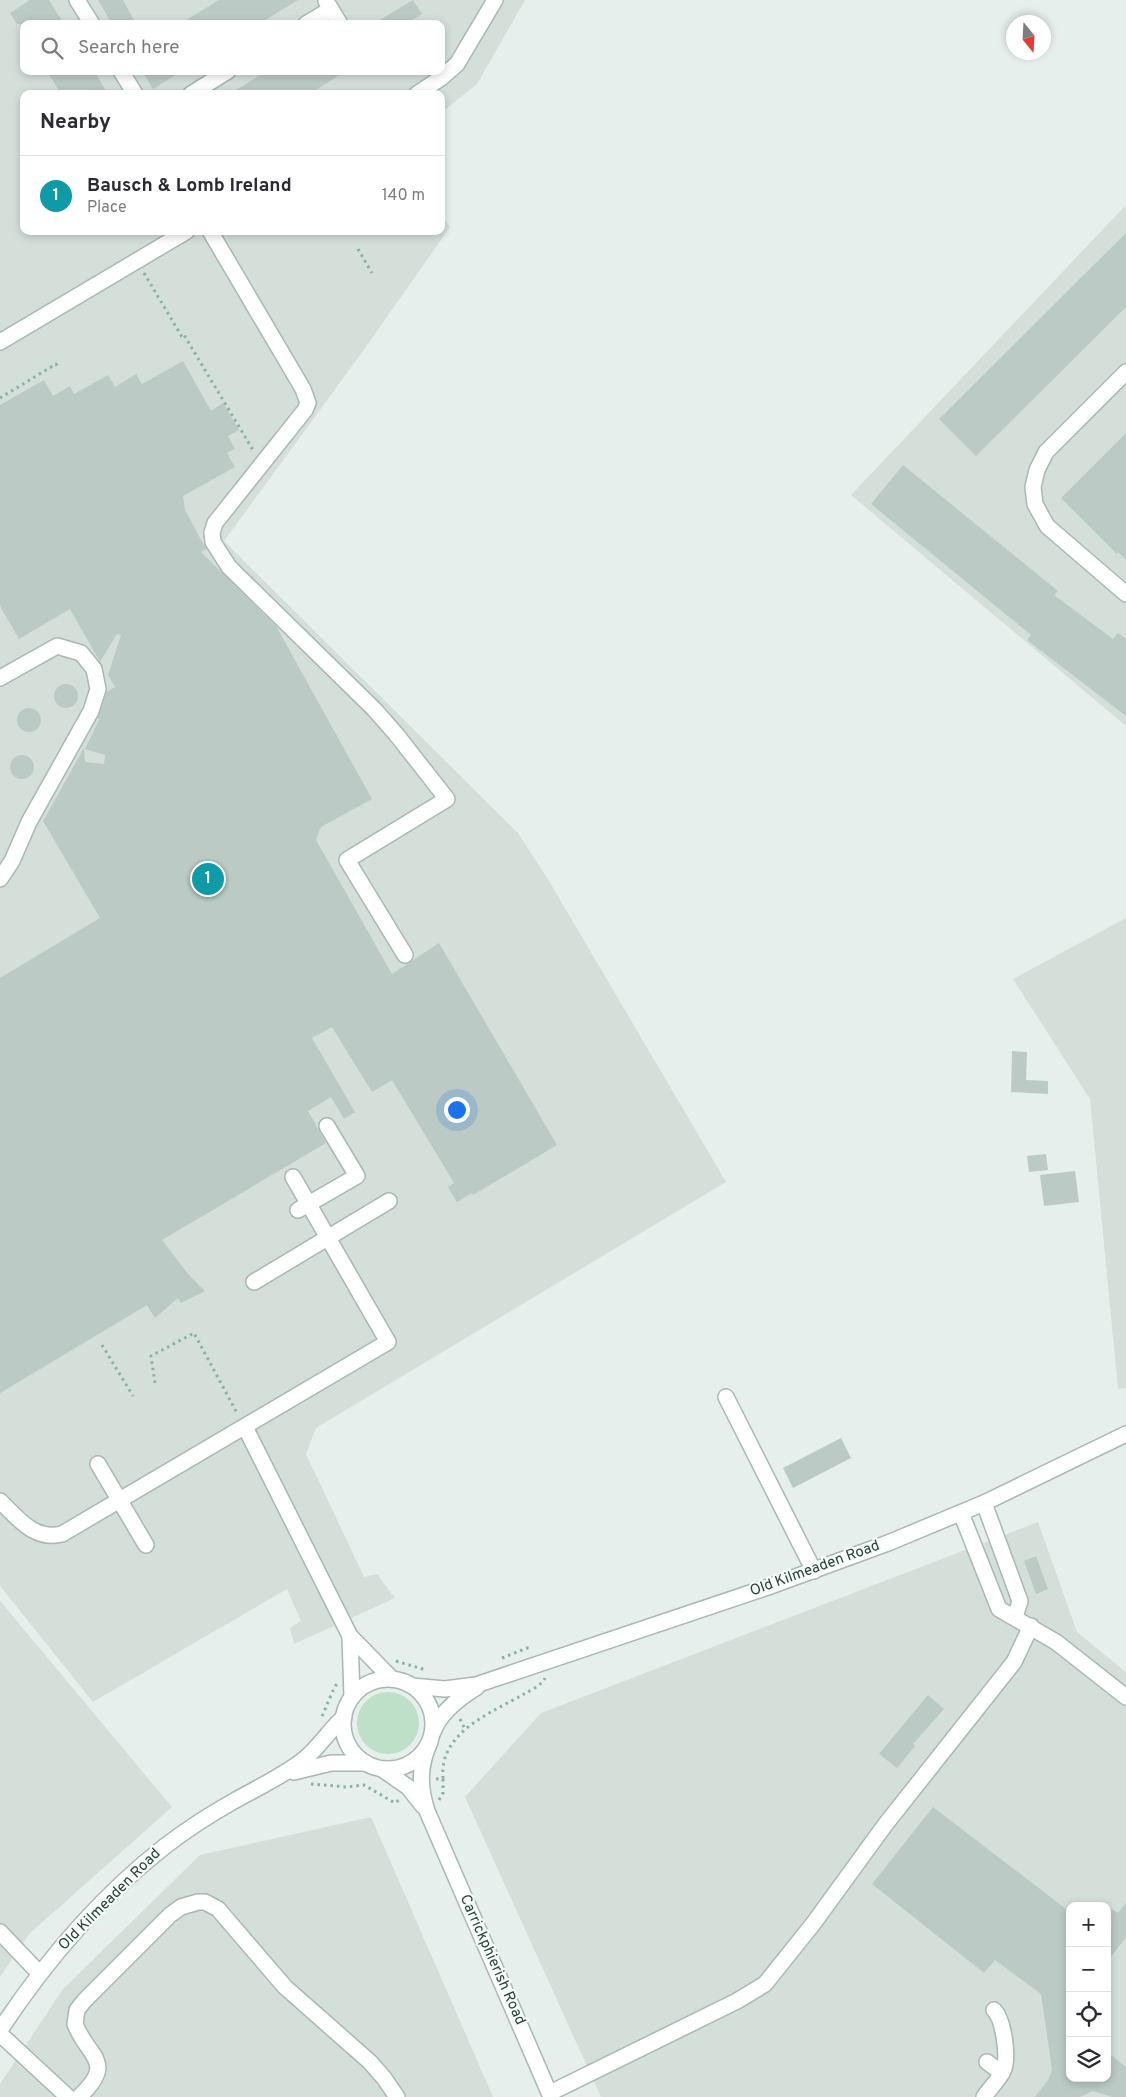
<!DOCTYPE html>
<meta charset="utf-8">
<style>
:root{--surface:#fff;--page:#f7f7f7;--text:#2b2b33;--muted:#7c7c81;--line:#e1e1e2;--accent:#db2777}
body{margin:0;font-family:Overpass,sans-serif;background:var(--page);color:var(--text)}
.controls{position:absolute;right:15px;bottom:15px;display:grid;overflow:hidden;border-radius:10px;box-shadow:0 2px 8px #0003}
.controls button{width:45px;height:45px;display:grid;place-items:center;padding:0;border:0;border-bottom:1px solid var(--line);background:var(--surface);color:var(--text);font:25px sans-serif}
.compass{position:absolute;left:1006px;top:15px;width:45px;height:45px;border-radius:50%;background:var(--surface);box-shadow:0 2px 8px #0003;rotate:162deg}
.you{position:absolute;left:456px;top:1109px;width:18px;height:18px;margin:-12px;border:4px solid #fff;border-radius:50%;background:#1a73e8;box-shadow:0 0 0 8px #1a73e833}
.badge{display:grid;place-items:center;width:32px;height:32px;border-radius:50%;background:var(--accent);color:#fff;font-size:16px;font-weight:700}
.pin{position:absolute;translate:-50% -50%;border:2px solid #fff;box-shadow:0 1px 5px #0006}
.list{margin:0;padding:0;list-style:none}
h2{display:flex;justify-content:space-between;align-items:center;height:65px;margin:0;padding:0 20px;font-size:21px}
h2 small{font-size:16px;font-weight:400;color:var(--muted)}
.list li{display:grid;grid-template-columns:32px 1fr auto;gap:15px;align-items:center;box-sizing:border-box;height:80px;padding:0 20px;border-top:1px solid var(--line)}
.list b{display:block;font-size:19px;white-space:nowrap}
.list p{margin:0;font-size:16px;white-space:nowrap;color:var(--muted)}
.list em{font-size:16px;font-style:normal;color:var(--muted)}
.icon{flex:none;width:28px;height:28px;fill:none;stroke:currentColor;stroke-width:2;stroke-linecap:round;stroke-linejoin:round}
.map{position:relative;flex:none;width:1126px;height:2097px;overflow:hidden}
.search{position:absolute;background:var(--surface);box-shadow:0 2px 8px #0003;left:20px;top:20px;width:425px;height:55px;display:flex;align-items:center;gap:12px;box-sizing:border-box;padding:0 18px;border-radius:10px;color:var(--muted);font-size:19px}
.panel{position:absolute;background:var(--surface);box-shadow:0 2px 8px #0003;left:20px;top:90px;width:425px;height:145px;border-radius:10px}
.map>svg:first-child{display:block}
</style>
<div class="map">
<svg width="1126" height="2097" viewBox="0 0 1126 2097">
<rect width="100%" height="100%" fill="#e6efeb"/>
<g fill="#d4dfda" fill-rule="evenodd">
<path d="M0 0H525L477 84 441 113V94H24V231H441V214L450 227 363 351 224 541 518 833 549 881 726 1182 316 1428 306 1454 364 1577 377 1574 395 1598 294 1644 290 1628 301 1621 287 1589 93 1702 0 1586ZM24 24H441V71H24Z"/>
<polygon points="1124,207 1126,209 1126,726 851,495"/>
<polygon points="1126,918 1126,1388 1118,1389 1090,1099 1013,979"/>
<path d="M1038 1522 1077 1632 1126 1672V2097H601L465 1797 541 1713ZM1070 1906H1107V2078H1070Z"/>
<polygon points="0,1601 172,1807 30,1933 0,1977"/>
<polygon points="371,1817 493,2097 0,2097 0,2084 63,1989 200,1855"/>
</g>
<circle fill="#bfe0c8" cx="388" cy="1723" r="31"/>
<g fill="#bbcac4">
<polygon points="30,0 49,0 64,24 17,24 10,13"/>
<polygon points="98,0 123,0 136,24 112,24"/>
<polygon points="219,0 298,0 259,24 180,24"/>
<polygon points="413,0 422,14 405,24 373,24"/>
<polygon points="47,71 94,71 108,94 61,94"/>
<polygon points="142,71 182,71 153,89"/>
<polygon points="267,71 346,71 309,94 230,94"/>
<polygon points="1126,233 1126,307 976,456 939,419"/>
<polygon points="183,361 211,411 223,403 239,430 228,436 235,449 227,453 235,467 183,496 185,510 206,549 201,552 276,626 372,799 321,827 316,840 392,974 439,943 557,1145 473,1195 472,1193 457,1202 448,1187 454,1183 392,1080 372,1092 332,1027 312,1038 355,1112 344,1119 331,1097 308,1111 326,1143 162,1240 189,1275 205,1291 181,1303 178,1298 155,1318 147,1305 0,1393 0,978 100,918 43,821 84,748 85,762 104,764 105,755 85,749 99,720 98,717 107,692 115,687 108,675 121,635 117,634 100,662 70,609 19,639 0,606 0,405 44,380 53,396 70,386 74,394 108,375 115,387 136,374 142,384"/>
<polygon points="1126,433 1126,560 1118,552 1117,554 1061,498"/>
<polygon points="903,465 1058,591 1054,595 1113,639 1118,633 1126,639 1126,716 1027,640 1031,635 871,504"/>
<circle cx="66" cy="696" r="12"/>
<circle cx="29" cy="720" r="12"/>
<circle cx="22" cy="767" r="12"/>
<polygon points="1012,1051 1027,1052 1026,1080 1048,1081 1048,1094 1011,1092"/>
<polygon points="1046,1154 1048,1170 1029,1172 1027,1156"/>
<polygon points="1075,1171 1079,1202 1044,1206 1040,1175"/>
<polygon points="841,1438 851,1458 793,1488 783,1468"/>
<polygon points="1036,1556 1048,1589 1036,1594 1024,1561"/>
<polygon points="928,1695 944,1709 913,1744 915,1746 897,1768 879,1754"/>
<polygon points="933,1807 1070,1912 1070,2078 1107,2078 1107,2052 1126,2067 1126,2097 1112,2097 1093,2091 1080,2097 1035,2097 1048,2080 1052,2070 1041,1994 995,1960 984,1973 872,1884"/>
<polygon points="1126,1903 1126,1937 1107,1962 1107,1906 1118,1913"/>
</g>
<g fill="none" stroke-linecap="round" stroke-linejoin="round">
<defs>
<g id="minor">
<polyline points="77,0 92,24"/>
<polyline points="326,1 340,24"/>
<polyline points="306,24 331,9"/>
<polyline points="121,71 135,94"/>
<polyline points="191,94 228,71"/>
<polyline points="417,94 441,78 457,64 495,0"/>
<polyline points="210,231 303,389 308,403 305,410 215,523 212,533 213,542 229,567 374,709 396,734 447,799 347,860 405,955"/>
<polyline points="0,342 187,231"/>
<polyline points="1126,372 1046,452 1037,470 1033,487 1035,504 1047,526 1126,594"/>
<polyline points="0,678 57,646 81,653 94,669 98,689 91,711 29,822 12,861 0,879"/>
<polyline points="298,1210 357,1176 327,1126"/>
<polyline points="254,1282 389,1201"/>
<polyline points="726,1397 814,1571"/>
<polyline points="245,1427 350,1636 392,1679"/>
<polyline points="98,1464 146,1545"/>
<path d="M0 1501C18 1518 34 1541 62 1534L388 1342 293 1177"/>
<polyline points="984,1503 1020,1601 1015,1617"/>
<polyline points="961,1513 999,1609 1056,1642 1126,1697"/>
<polyline points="350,1636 352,1697"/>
<circle cx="388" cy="1724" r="45"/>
<polyline points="412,1686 445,1689 476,1685 768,1587 888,1543 984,1503 1126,1434"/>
<path d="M433 1732C440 1712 459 1698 477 1687"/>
<path d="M430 1742C419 1766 419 1786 427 1811L551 2097"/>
<polyline points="382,1769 408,1787 423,1806"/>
<polyline points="294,1772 331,1763 366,1763"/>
<polyline points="0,1932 39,1973"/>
<path d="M0 2030C45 1962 99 1898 164 1847 186 1830 209 1815 234 1801 257 1788 281 1777 302 1761 319 1748 329 1730 344 1717"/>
<polyline points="0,2034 68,2097"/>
<polyline points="987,2062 1002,2073"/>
<polyline points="550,2093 737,2001 765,1984 813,1924 885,1825 1014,1662 1031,1626"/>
<path d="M79 2097C117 2061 88 2058 75 2024L77 2010 84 2001 170 1915 181 1907 198 1902H205L218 1909 285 1987 370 2062 384 2078 397 2097"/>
<path d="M984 2097C990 2088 998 2081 1003 2071 1009 2059 1004 2020 994 2010"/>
</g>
</defs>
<use href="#minor" stroke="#a8b8b2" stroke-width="18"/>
<g stroke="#86b3a5" stroke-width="3" stroke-dasharray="2.5 4" stroke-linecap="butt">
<polyline points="358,249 372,273"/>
<polyline points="144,273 182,337 184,335 253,450"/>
<polyline points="0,398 56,364 58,367"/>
<polyline points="102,1345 133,1396"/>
<polyline points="155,1383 151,1356 194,1333 237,1413"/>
<polyline points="502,1658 527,1648 532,1649"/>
<polyline points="396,1661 426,1670"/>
<path d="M322 1716C326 1708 333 1688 337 1684"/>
<polyline points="460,1719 465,1729"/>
<path d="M436 1779 443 1778C439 1732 491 1713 524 1694 531 1690 542 1685 545 1678"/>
<polyline points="311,1784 347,1787 364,1785 395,1803 400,1799"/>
<polyline points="439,1800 443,1793 443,1778"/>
</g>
<use href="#minor" stroke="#fff" stroke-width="15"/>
</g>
<g text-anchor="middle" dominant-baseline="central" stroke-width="4.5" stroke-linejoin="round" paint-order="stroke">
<g font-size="15" fill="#24423a" stroke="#f7fbf9">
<text transform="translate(815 1569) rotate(-20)">Old Kilmeaden Road</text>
<text transform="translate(110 1900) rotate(-45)">Old Kilmeaden Road</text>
<text transform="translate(492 1960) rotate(66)">Carrickphierish Road</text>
</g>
</g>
</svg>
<div class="controls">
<button>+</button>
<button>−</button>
<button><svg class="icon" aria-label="locate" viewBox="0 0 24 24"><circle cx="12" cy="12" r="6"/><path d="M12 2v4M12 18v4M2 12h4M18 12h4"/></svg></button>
<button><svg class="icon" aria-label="layers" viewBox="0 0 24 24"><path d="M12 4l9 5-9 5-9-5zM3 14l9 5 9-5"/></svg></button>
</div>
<svg class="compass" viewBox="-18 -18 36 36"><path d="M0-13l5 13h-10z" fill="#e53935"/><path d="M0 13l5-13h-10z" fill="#7c7c81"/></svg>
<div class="you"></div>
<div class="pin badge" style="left:208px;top:879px;background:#0f9aa8">1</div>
<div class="search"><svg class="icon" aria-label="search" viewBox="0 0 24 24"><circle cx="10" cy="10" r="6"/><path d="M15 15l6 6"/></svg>Search here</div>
<section class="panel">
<h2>Nearby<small></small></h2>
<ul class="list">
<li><span class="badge" style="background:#0f9aa8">1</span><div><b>Bausch &amp; Lomb Ireland</b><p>Place</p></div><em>140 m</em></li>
</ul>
</section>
</div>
